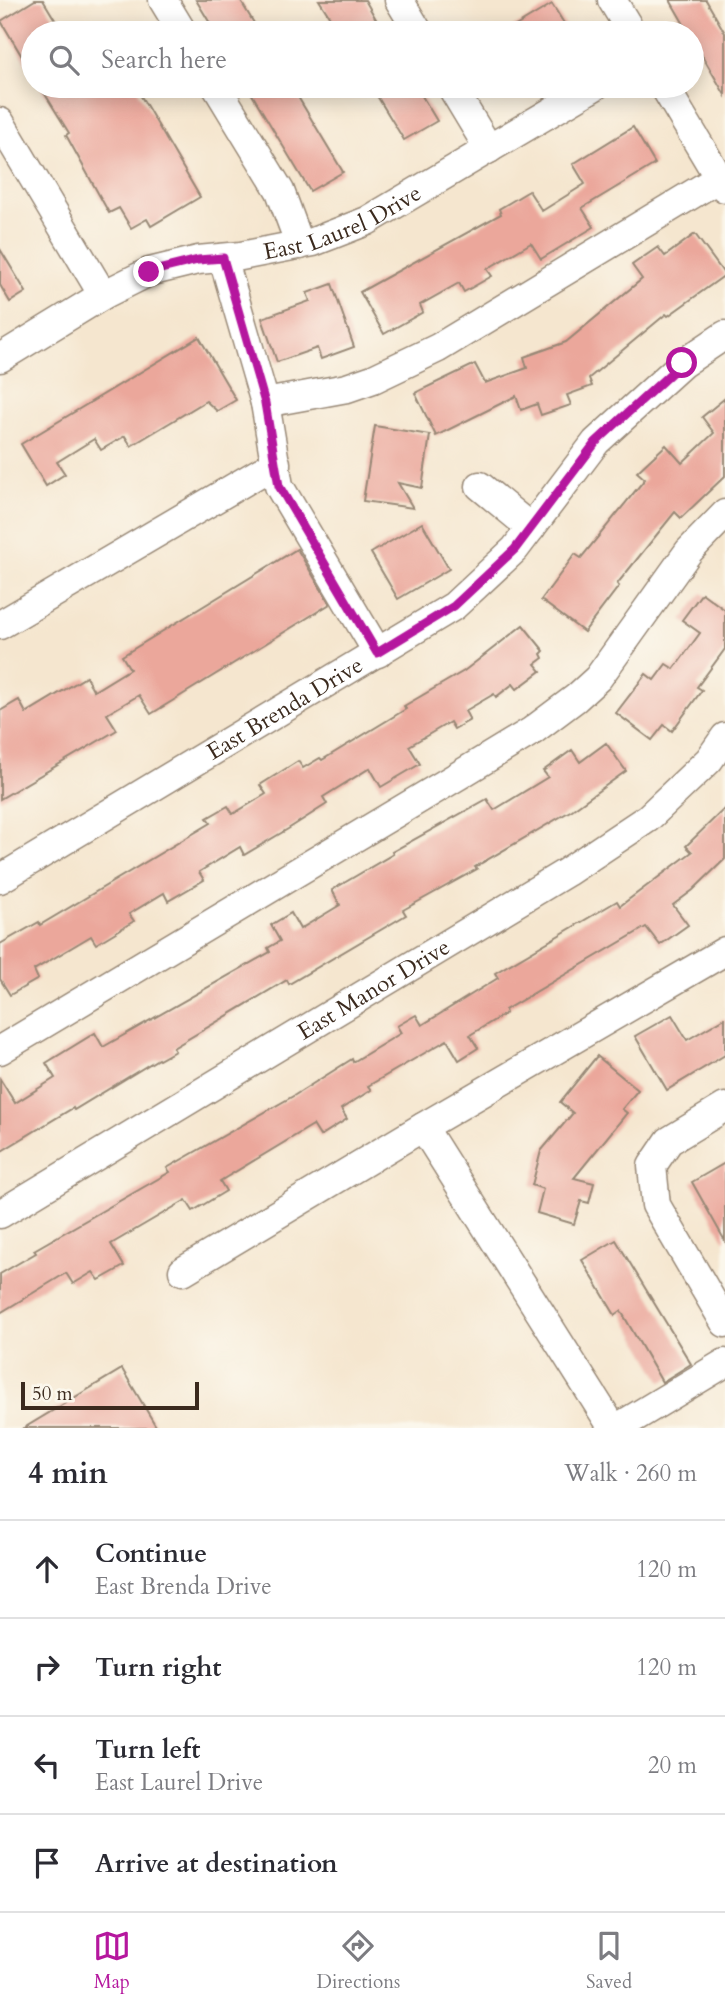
<!DOCTYPE html>
<meta charset="utf-8">
<style>
:root{--surface:#fff;--page:#f2f2f3;--text:#2b2b33;--muted:#7c7c81;--line:#e1e1e2;--accent:#b5179e}
body{margin:0;font-family:Cardo,serif;background:var(--page);color:var(--text)}
.scale{position:absolute;left:21px;bottom:18px;width:178px;box-sizing:border-box;padding-left:7px;border:4px solid #3b2a1e;border-top:0;font-size:19px;line-height:24px;white-space:nowrap;color:#3b2a1e;-webkit-text-stroke:5px #fbf7ec;paint-order:stroke}
.stop{position:absolute;width:21px;height:21px;margin:-16px;border:5px solid #b5179e;border-radius:50%;background:#fff}
.stop.end{background:#b5179e;border-color:#fff;box-shadow:0 2px 7px #0008}
.list{margin:0;padding:0;list-style:none}
h2{display:flex;justify-content:space-between;align-items:center;height:91px;margin:0;padding:0 28px;font-size:30px}
h2 small{font-size:23px;font-weight:400;color:var(--muted)}
.list li{display:grid;grid-template-columns:46px 1fr auto;gap:21px;align-items:center;box-sizing:border-box;height:98px;padding:0 28px;border-top:2px solid var(--line)}
.list b{display:block;font-size:26px;white-space:nowrap}
.list p{margin:0;font-size:23px;white-space:nowrap;color:var(--muted)}
.list em{font-size:23px;font-style:normal;color:var(--muted)}
.icon{flex:none;width:38px;height:38px;fill:none;stroke:currentColor;stroke-width:2;stroke-linecap:round;stroke-linejoin:round}
.map{position:relative;flex:none;width:725px;height:1428px;overflow:hidden}
.search{position:absolute;background:var(--surface);box-shadow:0 4px 18px #0003;left:21px;right:21px;top:21px;height:77px;display:flex;align-items:center;gap:18px;box-sizing:border-box;padding:0 24px;border-radius:38px;color:var(--muted);font-size:26px}
.sheet{height:483px;background:var(--surface)}
nav{display:flex;justify-content:space-around;align-items:center;box-sizing:border-box;height:98px;border-top:2px solid var(--line);background:var(--surface);font-size:19px;color:var(--muted)}
nav a{display:grid;justify-items:center;gap:4px}
nav .on{color:var(--accent)}
.map>svg:first-child{display:block}
</style>
<div class="map">
<svg width="725" height="1428" viewBox="0 0 725 1428">
<rect width="100%" height="100%" fill="#fbf7ec"/>
<filter id="ink" filterUnits="userSpaceOnUse"><feTurbulence type="fractalNoise" baseFrequency=".0143" numOctaves="2"/><feDisplacementMap in="SourceGraphic" scale="14" xChannelSelector="R" yChannelSelector="G"/><feConvolveMatrix kernelMatrix="1 2 1 2 8 2 1 2 1" color-interpolation-filters="sRGB"/></filter>
<filter id="wash" filterUnits="userSpaceOnUse"><feTurbulence type="fractalNoise" baseFrequency=".00686" numOctaves="4" result="noise"/><feDisplacementMap in="SourceGraphic" scale="28" xChannelSelector="R" yChannelSelector="G"/><feGaussianBlur stdDeviation="1.57" result="paint"/><feColorMatrix in="noise" values="0 0 0 0 0 0 0 0 0 0 0 0 0 0 0 0 0 1.4 0 .05"/><feComposite in="paint" operator="in"/></filter>
<g filter="url(#wash)">
<rect width="100%" height="100%" fill="#f5e6cf"/>
<g id="blocks">
<g fill="#eba79b">
<polygon points="35,0 43,0 63,33 33,33 33,75 1,21"/>
<polygon points="196,0 240,0 260,33 216,33"/>
<polygon points="319,0 365,0 384,33 340,33"/>
<polygon points="670,0 706,0 725,33 725,95 692,38 692,33 689,33"/>
<polygon points="552,4 570,33 504,33"/>
<polygon points="40,86 135,86 200,197 151,226 147,219 131,228 119,208 109,213 66,135 69,133"/>
<polygon points="247,86 292,87 343,172 310,191"/>
<polygon points="371,86 416,86 437,121 404,140"/>
<polygon points="633,127 655,164 582,208 594,227 541,259 531,243 487,269 492,276 464,292 459,283 420,305 423,312 384,334 360,292 501,214 499,209 529,191 542,211 585,184 573,164"/>
<polygon points="695,234 725,275 668,316 666,314 589,378 592,386 567,395 571,405 541,415 537,404 521,410 516,396 436,436 415,393 475,364 485,383 527,368 524,357 566,342 642,279 632,265 658,247 665,256"/>
<polygon points="0,249 26,292 10,302 0,285"/>
<polygon points="332,284 354,347 321,359 317,348 277,362 262,318 310,301 307,293"/>
<polygon points="199,337 236,400 217,411 206,401 131,446 125,436 101,450 94,439 57,462 65,474 46,486 21,444"/>
<polygon points="725,398 725,476 681,518 675,512 617,584 619,586 584,632 541,600 575,554 581,558 645,479 637,472 666,445 682,463 714,433 702,417"/>
<polygon points="375,426 430,435 422,488 398,483 413,508 363,501"/>
<polygon points="422,523 449,569 398,599 371,553"/>
<polygon points="297,549 330,604 151,714 139,695 107,714 117,730 0,799 0,711 19,700 26,713 86,677 94,691 130,669 122,656"/>
<polygon points="702,593 725,610 725,649 697,687 702,690 672,731 664,725 652,740 616,713 646,674 654,680 666,664 674,669 700,633 682,620"/>
<polygon points="523,625 544,651 541,654 543,658 535,664 541,671 517,689 513,684 496,697 494,694 465,711 470,720 454,729 450,722 409,746 420,764 381,787 370,768 323,797 327,804 288,829 244,855 240,847 199,872 204,880 168,901 164,893 129,914 134,921 96,944 91,936 34,970 38,979 10,995 0,979 0,944 39,922 40,925 211,823 207,818 228,806 233,814 266,794 260,785 298,761 303,768 320,758 322,760 406,709 404,706 464,671"/>
<polygon points="606,743 626,771 572,810 475,867 477,869 403,910 406,915 289,984 287,980 173,1048 175,1051 159,1060 158,1059 74,1110 73,1108 0,1152 0,1079 15,1103 55,1078 46,1063 95,1033 103,1047 270,952 268,948 280,941 271,925 291,913 300,929 340,905 332,890 393,854 392,852 487,799 494,810 548,777 543,771 572,750 580,762"/>
<polygon points="725,808 725,859 693,890 673,905 688,925 660,945 646,927 505,1010 506,1013 470,1035 478,1048 459,1060 447,1040 368,1086 371,1090 341,1109 347,1119 320,1136 313,1125 220,1181 226,1191 193,1211 186,1200 111,1244 124,1266 99,1280 93,1272 73,1284 66,1273 0,1313 0,1274 36,1253 34,1250 170,1172 167,1168 295,1095 352,1059 353,1062 401,1033 397,1026 416,1015 422,1025 498,978 495,973 617,901 620,906 692,852 686,846"/>
<polygon points="672,1015 687,1040 725,1018 725,1055 667,1090 635,1036"/>
<polygon points="597,1056 638,1090 622,1109 627,1113 574,1178 594,1183 589,1203 581,1201 574,1224 537,1213 543,1189 532,1185 541,1151 573,1113 560,1102"/>
<polygon points="725,1163 725,1241 692,1182"/>
<polygon points="616,1240 691,1364 662,1382 621,1311 615,1315 582,1260"/>
<polygon points="122,1369 157,1428 24,1428"/>
</g>
</g>
</g>
<g filter="url(#ink)">
<use href="#blocks" fill-opacity="0" stroke="#988876" stroke-width="2"/>
<g fill="none" stroke-linecap="round" stroke-linejoin="round">
<defs>
<g id="minor">
<polyline points="163,0 183,33"/>
<polyline points="399,0 419,33"/>
<polyline points="612,0 632,33"/>
<polyline points="216,86 280,191 300,245"/>
<polyline points="451,86 489,149"/>
<polyline points="664,86 725,188"/>
<polyline points="0,122 103,295"/>
<polyline points="223,258 265,403 279,486 378,653"/>
<path id="s1" d="M0 358 103 295 149 272 198 260 241 256 313 242 367 221 595 86"/>
<polyline points="265,403 347,388 373,379 438,348 719,178"/>
<polyline points="480,486 531,528"/>
<polyline points="0,625 276,463"/>
<path id="s2" d="M0 879 454 606 515 549 596 442 682 364 725 335"/>
<polyline points="0,1050 461,774 532,731 576,698 598,678 689,551 725,514"/>
<polyline points="725,1107 669,1141 652,1166 656,1205 725,1323"/>
<polyline points="423,1127 613,1428"/>
<path id="s3" d="M0 1214 567 872 648 818 709 760 725 737"/>
<polyline points="183,1271 423,1127 725,951"/>
<polyline points="617,1428 725,1363"/>
</g>
</defs>
<use href="#minor" stroke="#988876" stroke-width="31"/>
<use href="#minor" stroke="#fff" stroke-width="28"/>
</g>
</g>
<g fill="none" stroke-linecap="round" stroke-linejoin="round" filter="url(#ink)">
<polyline stroke="#b5179e" stroke-width="9" points="149,272 198,260 223,258 265,403 279,486 377,653 454,606 515,549 596,442 682,363"/>
</g>
<g text-anchor="middle" dominant-baseline="central" stroke-width="7" stroke-linejoin="round" paint-order="stroke">
<g font-size="23" fill="#3b2a1e" stroke="#fbf7ec">
<text stroke="none"><textPath href="#s1" startOffset="373">East Laurel Drive</textPath></text>
<text stroke="none"><textPath href="#s2" startOffset="332">East Brenda Drive</textPath></text>
<text stroke="none"><textPath href="#s3" startOffset="436">East Manor Drive</textPath></text>
</g>
</g>
</svg>
<div class="scale">50 m</div>
<div class="stop" style="left:682px;top:363px"></div>
<div class="stop end" style="left:149px;top:272px"></div>
<div class="search"><svg class="icon" aria-label="search" viewBox="0 0 24 24"><circle cx="10" cy="10" r="6"/><path d="M15 15l6 6"/></svg>Search here</div>
</div>
<section class="sheet">
<h2>4 min<small>Walk · 260 m</small></h2>
<ul class="list">
<li><svg class="icon" aria-label="ahead" viewBox="0 0 24 24"><path d="M12 20V5M6 11l6-6 6 6"/></svg><div><b>Continue</b><p>East Brenda Drive</p></div><em>120 m</em></li>
<li><svg class="icon" aria-label="right" viewBox="0 0 24 24"><path d="M7 20v-9h11M14 6l5 5-5 5"/></svg><div><b>Turn right</b></div><em>120 m</em></li>
<li><svg class="icon" aria-label="left" viewBox="0 0 24 24"><path d="M17 20v-9H6M10 6l-5 5 5 5"/></svg><div><b>Turn left</b><p>East Laurel Drive</p></div><em>20 m</em></li>
<li><svg class="icon" aria-label="arrive" viewBox="0 0 24 24"><path d="M6 21V4h12l-3 4 3 4H6"/></svg><div><b>Arrive at destination</b></div></li>
</ul>
</section>
<nav>
<a class="on"><svg class="icon" aria-label="map" viewBox="0 0 24 24"><path d="M3 6l6-2 6 2 6-2v14l-6 2-6-2-6 2zM9 4v14M15 6v14"/></svg>Map</a>
<a><svg class="icon" aria-label="directions" viewBox="0 0 24 24"><path d="M12 3l9 9-9 9-9-9zM9 14v-3h6M13 9l2 2-2 2"/></svg>Directions</a>
<a><svg class="icon" aria-label="saved" viewBox="0 0 24 24"><path d="M7 4h10v16l-5-4-5 4z"/></svg>Saved</a>
</nav>
